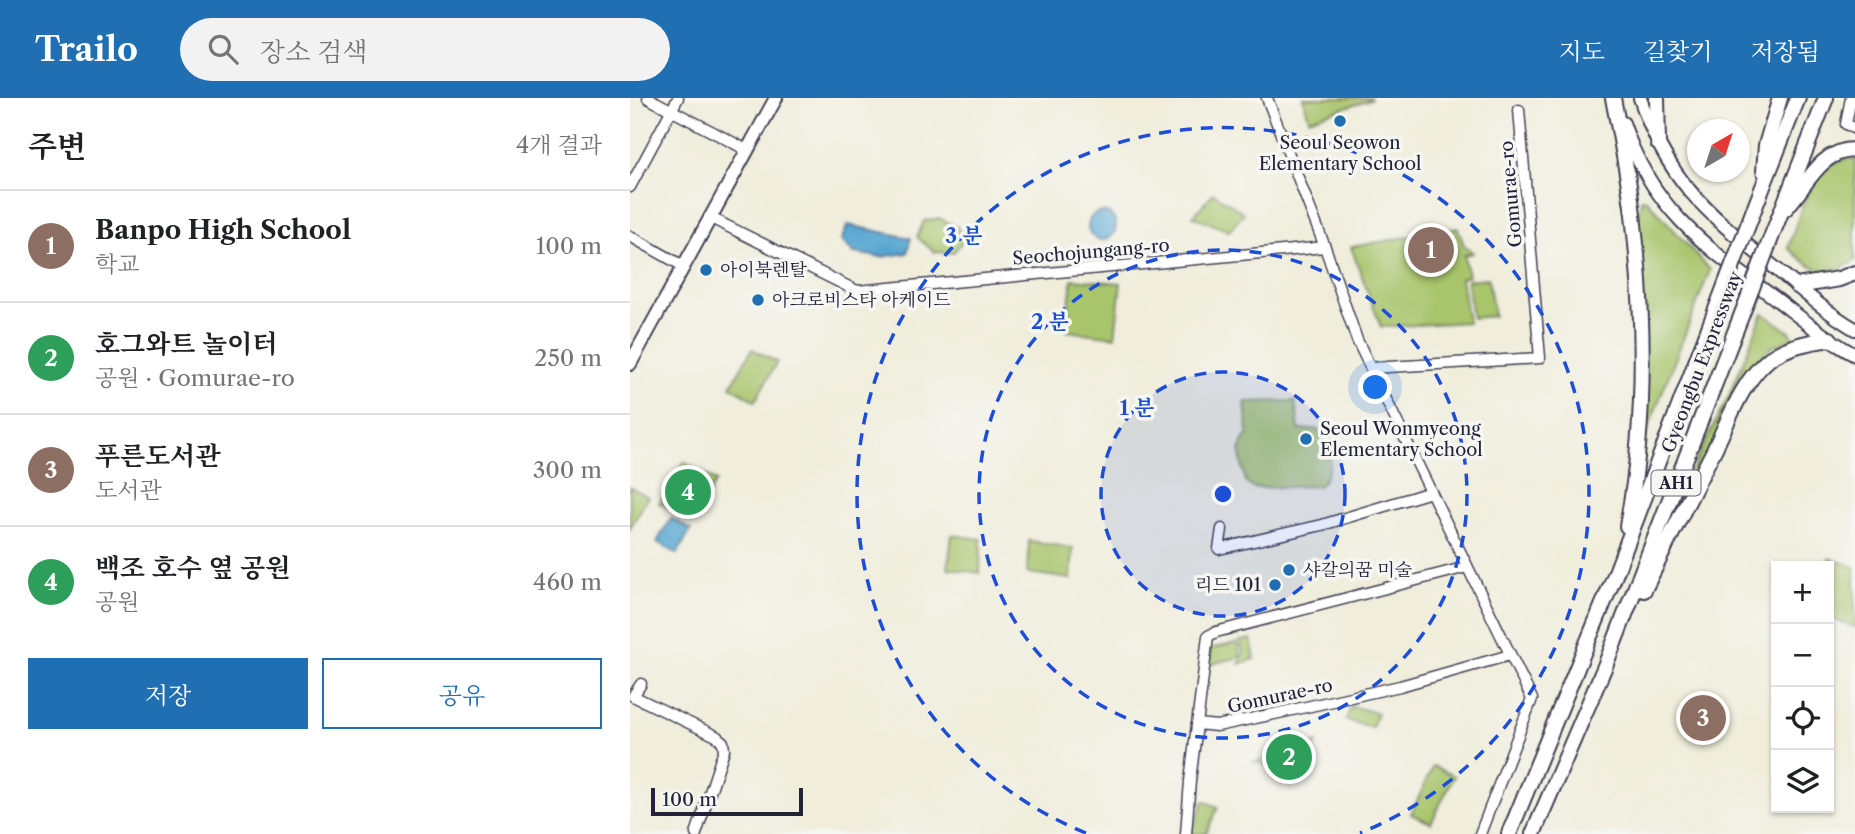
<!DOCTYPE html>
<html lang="ko">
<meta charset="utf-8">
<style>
:root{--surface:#fff;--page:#f2f2f2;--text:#202124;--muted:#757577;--line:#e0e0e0;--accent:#1f6fb2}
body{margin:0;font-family:"Libre Caslon Text","Noto Serif KR",serif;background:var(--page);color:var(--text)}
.controls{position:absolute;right:21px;bottom:21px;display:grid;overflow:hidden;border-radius:0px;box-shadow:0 2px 5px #0004}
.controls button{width:63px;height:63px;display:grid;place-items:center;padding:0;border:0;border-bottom:2px solid var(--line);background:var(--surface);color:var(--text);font:35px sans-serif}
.compass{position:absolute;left:1057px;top:21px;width:63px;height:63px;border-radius:50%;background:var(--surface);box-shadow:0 2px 5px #0004;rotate:39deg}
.scale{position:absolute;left:21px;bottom:18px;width:152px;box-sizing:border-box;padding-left:7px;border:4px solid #22223b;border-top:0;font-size:19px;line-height:24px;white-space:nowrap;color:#22223b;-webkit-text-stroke:5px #f6f6f2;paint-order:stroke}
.you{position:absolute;left:746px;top:290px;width:24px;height:24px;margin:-18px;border:5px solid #fff;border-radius:50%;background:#1a73e8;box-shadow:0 0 0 10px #1a73e833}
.badge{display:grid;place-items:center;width:46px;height:46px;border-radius:50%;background:var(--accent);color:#fff;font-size:23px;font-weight:700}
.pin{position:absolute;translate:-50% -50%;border:4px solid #fff;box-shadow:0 2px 7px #0006}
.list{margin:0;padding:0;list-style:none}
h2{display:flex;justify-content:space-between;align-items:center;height:91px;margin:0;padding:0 28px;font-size:30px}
h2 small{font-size:23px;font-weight:400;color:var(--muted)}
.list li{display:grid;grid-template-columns:46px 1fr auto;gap:21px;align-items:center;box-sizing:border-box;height:112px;padding:0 28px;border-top:2px solid var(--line)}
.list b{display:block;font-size:26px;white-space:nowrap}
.list p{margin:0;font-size:23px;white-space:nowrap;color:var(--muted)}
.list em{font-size:23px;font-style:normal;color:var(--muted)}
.actions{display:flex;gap:14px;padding:21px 28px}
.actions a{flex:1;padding:16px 0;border:2px solid var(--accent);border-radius:0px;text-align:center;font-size:24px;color:var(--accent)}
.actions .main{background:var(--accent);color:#fff}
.icon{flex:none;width:38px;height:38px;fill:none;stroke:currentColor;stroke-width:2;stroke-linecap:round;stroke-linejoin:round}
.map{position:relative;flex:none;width:1225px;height:736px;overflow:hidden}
header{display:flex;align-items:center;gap:42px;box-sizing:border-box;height:98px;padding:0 35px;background:var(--accent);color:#fff}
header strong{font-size:33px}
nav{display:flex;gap:38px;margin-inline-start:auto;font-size:24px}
.search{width:490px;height:63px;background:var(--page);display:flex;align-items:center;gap:18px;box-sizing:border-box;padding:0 24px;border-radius:38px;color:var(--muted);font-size:26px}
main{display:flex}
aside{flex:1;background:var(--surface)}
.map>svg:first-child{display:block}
</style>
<header>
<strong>Trailo</strong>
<div class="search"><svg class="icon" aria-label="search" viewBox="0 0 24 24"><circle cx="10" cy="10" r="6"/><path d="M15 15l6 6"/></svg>장소 검색</div>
<nav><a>지도</a><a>길찾기</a><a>저장됨</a></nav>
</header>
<main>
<aside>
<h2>주변<small>4개 결과</small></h2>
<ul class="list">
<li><span class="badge" style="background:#8d6e63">1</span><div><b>Banpo High School</b><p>학교</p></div><em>100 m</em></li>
<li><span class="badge" style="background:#2e9e5b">2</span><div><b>호그와트 놀이터</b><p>공원 · Gomurae-ro</p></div><em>250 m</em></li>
<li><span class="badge" style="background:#8d6e63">3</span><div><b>푸른도서관</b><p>도서관</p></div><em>300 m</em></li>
<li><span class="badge" style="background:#2e9e5b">4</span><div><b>백조 호수 옆 공원</b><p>공원</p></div><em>460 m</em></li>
</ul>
<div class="actions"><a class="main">저장</a><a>공유</a></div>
</aside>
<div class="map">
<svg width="1225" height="736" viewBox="0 0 1225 736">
<rect width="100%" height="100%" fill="#f6f6f2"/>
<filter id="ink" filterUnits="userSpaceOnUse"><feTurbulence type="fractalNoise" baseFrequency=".0143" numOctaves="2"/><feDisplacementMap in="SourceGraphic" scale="14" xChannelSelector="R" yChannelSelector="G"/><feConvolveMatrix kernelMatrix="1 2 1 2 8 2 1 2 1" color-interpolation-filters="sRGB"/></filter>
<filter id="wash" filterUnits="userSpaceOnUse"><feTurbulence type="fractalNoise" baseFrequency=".00686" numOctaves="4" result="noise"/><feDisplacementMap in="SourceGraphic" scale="28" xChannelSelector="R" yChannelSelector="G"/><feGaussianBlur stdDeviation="1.57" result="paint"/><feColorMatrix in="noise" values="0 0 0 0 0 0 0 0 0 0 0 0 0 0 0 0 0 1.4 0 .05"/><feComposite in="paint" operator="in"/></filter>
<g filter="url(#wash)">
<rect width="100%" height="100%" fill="#f0eddb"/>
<g fill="#a8c56c" stroke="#657454" stroke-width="2">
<polygon points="673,0 741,0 741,1 679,21"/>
<path d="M1225 60V163C1195 181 1182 171 1158 150 1172 113 1178 63 1225 60Z"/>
<polygon points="583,95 614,115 599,133 563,118"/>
<polygon points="1011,101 1017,102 1080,172 1011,349 1008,121"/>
<polygon points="309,120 327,129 333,143 323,155 304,154 287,139 294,123"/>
<polygon points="828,130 834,147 843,155 834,157 838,178 831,180 838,224 751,229 721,149"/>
<polygon points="858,180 864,218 842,220 837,182"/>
<polygon points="442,181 491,185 485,239 436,233"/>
<polygon points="1133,215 1160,234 1164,240 1142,249 1129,260 1056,399 1052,397 1069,356 1099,298"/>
<polygon points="122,251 147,264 125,303 101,288"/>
<path d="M665 303 669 332 686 331C703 344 705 374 688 388L623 390 616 385C613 368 604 348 618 336L615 304Z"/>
<polygon points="54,364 86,383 63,424 29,405"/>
<polygon points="0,389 18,399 0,431"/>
<polygon points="322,437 351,441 350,475 318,470"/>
<polygon points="399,443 443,450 441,481 397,475"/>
<polygon points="1199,460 1225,469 1225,529 1199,520 1199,468 1196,468"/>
<polygon points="621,541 625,561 609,566 613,556 610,543"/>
<polygon points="607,545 610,559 581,566 578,551"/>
<polygon points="721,608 747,615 742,630 716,622"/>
<polygon points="687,645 672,675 624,664"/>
<polygon points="803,668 824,678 801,725 781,716"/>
<polygon points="574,703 588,709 576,736 560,736"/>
</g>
<g fill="#57a6d1" stroke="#3c6486" stroke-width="2">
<circle cx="472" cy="128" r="14"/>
<polygon points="218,127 281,140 277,155 250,159 224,155 211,142"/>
<polygon points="41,420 61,432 47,456 27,444"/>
</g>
</g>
<g filter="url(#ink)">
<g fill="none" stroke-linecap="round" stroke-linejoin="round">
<defs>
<g id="minor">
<polyline points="18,0 117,52"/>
<polyline points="637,0 695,149 727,242 902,601 850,736"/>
<polyline points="1221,0 1216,26 1225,31"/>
<polyline points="0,89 48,0"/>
<polyline points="79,119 227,193 695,149"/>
<polyline points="0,138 53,168"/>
<polyline points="741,270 910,260 889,12"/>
<polyline points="592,431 589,451 692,427 801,394"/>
<polyline points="11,586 3,598 86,638 93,644 94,652 66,736"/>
<polyline points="567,626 587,628 649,615 770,588 880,557"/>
<polyline points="556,736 560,683 578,538 586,534 837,469"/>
</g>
<g id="major">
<path d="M1010 0C1037 84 1079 116 1144 169 1170 191 1196 214 1225 231"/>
<path d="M993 25C1022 112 1075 148 1146 201 1171 220 1197 242 1225 257"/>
<polyline points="0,266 146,0"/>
</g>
<g id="highway">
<path d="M983 0C991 42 1000 84 1004 126 1015 227 1016 329 997 428"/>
<polyline points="1027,0 1028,45"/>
<polyline points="1134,73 1136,47 1150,0"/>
<path d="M1155 111C1176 89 1190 51 1225 52"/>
<polyline points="1123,114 1168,0"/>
<polyline points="1144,132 1196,0"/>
<polyline points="1167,188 1209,181 1225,175"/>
<path d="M1014 492C1037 445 1060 399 1084 352 1099 322 1112 283 1139 261 1157 248 1179 244 1200 241"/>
<polyline points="879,736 985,477 1096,185"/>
<polyline points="903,736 975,568 1117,203"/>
</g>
</defs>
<use href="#minor" stroke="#414053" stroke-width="13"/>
<use href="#major" stroke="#414053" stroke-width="16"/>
<use href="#highway" stroke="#414053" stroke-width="18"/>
<use href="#minor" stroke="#fff" stroke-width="10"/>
<use href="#major" stroke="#fff" stroke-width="12"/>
<use href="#highway" stroke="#fff" stroke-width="14"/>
<defs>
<g id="highway-bridge">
<polyline points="1096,185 1123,114"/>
<polyline points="1117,203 1144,132"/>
</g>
</defs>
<use href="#highway-bridge" stroke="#414053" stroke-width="18" stroke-linecap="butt"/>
<use href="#highway-bridge" stroke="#fff" stroke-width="14"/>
</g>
</g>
<circle cx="593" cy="396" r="122" fill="#1d4ed8" fill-opacity=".12"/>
<g fill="none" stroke="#1d4ed8" stroke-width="3.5" stroke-dasharray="12 9">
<circle cx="593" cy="396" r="122"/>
<circle cx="593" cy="396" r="244"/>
<path d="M456 735A366 366 0 1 1 730 735"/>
</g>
<g fill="#1f6fb2" stroke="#f6f6f2" stroke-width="2.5">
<circle cx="710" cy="23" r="7"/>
<circle cx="76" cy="172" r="7"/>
<circle cx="128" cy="202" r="7"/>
<circle cx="676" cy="341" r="7"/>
<circle cx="659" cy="472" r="7"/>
<circle cx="645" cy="487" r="7"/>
</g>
<g text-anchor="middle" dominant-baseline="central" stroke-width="7" stroke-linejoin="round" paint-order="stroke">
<rect fill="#f6f6f2" stroke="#626272" stroke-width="2" x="1021.5" y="372.5" width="49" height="25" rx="5"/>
<g font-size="16" font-weight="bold" fill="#22223b">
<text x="1046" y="385">AH1</text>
</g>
<g font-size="18" fill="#22223b" stroke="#f6f6f2" text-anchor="start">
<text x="710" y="45" text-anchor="middle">Seoul Seowon<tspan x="710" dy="21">Elementary School</tspan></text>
<text x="90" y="172">아이북렌탈</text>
<text x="142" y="202">아크로비스타 아케이드</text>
<text x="690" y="331">Seoul Wonmyeong<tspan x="690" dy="21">Elementary School</tspan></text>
<text x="673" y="472">샤갈의꿈 미술</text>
<text x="631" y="487" text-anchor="end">리드 101</text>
</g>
<g font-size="18" fill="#22223b" stroke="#f6f6f2">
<text transform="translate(881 96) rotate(-95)">Gomurae-ro</text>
<text transform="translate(461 154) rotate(-5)">Seochojungang-ro</text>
<text transform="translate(1072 264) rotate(-69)">Gyeongbu Expressway</text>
<text transform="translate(650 598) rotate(-12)">Gomurae-ro</text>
</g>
</g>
<circle cx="593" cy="396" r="10" fill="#1d4ed8" stroke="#f6f6f2" stroke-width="3.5"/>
<g font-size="21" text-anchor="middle" font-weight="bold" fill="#1d4ed8" stroke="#f6f6f2" stroke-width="7" stroke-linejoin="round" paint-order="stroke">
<text x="334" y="145">3 분</text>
<text x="420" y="231">2 분</text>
<text x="507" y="317">1 분</text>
</g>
</svg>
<div class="controls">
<button>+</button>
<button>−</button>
<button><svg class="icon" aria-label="locate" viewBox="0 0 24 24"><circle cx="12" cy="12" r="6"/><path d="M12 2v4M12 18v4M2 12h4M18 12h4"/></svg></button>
<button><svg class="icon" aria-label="layers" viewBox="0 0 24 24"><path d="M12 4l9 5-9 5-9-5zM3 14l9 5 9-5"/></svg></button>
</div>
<svg class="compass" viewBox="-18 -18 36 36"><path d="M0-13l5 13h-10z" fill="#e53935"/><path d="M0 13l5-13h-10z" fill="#757577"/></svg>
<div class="scale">100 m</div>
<div class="you"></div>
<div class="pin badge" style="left:801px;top:152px;background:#8d6e63">1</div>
<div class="pin badge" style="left:659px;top:659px;background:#2e9e5b">2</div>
<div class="pin badge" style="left:1073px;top:620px;background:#8d6e63">3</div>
<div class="pin badge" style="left:58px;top:394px;background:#2e9e5b">4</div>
</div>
</main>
